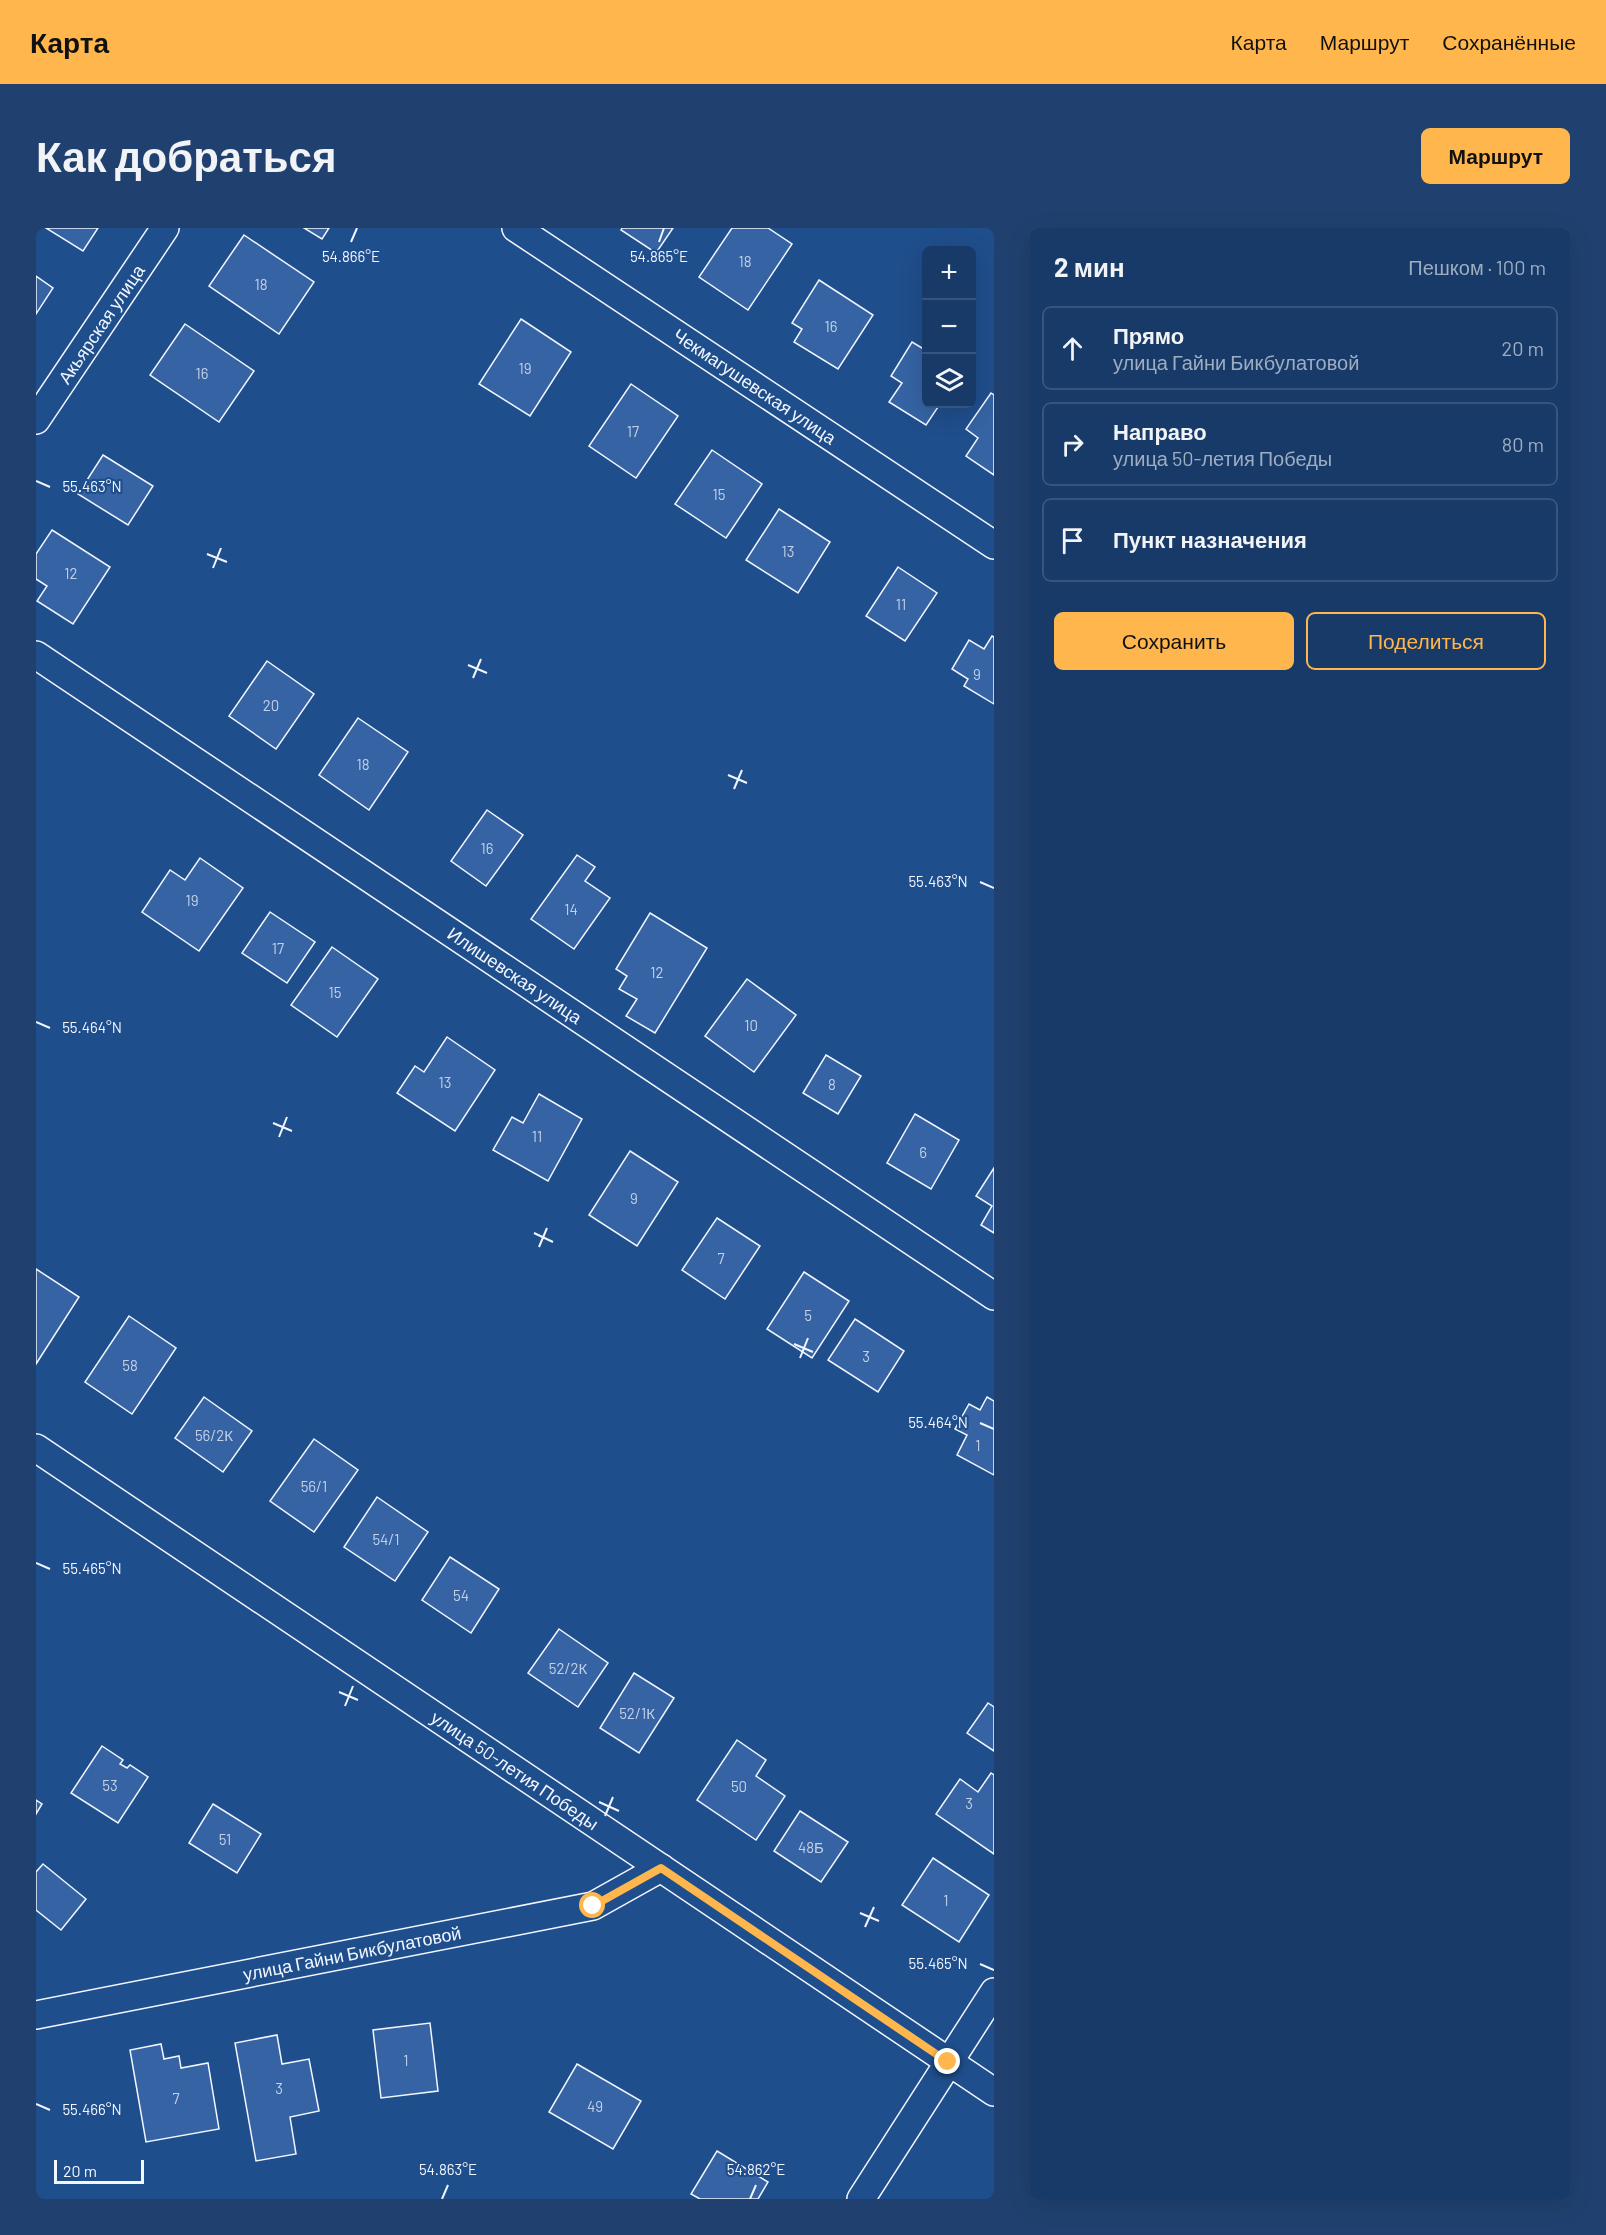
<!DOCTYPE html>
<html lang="ru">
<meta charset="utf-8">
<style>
:root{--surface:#173a69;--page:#20416f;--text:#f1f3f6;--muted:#9eadc0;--line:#36547d;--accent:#ffb74d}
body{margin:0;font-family:Barlow,sans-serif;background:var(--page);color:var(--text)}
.controls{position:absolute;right:18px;top:18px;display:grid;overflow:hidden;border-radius:9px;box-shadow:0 6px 24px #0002}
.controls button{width:54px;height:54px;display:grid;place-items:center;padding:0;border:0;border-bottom:2px solid var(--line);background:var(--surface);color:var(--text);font:30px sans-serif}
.scale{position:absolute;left:18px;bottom:15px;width:90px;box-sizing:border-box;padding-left:6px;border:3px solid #f2f6ff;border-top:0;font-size:16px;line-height:21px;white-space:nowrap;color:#f2f6ff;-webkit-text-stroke:4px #1f4e8c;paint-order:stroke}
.stop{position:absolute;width:18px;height:18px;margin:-14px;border:4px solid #ffb74d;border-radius:50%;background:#fff}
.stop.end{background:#ffb74d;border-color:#fff;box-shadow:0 2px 6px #0008}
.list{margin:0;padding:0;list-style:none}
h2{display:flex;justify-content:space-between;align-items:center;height:78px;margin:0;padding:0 24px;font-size:26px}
h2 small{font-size:20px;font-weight:400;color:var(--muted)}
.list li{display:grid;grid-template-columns:39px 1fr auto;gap:18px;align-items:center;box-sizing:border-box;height:84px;margin:0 12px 12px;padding:0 12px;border:2px solid var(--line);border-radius:9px}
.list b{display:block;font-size:22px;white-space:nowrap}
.list p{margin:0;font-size:20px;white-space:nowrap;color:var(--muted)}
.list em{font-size:20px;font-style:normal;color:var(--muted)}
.actions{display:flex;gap:12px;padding:18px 24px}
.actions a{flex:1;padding:14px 0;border:2px solid var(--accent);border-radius:9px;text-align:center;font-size:21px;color:var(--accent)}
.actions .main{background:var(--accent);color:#111}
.icon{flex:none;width:33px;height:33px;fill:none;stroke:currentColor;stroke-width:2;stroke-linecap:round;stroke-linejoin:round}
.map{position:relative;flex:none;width:958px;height:1971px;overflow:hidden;border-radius:9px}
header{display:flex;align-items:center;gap:36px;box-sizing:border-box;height:84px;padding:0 30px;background:var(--accent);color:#111}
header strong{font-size:28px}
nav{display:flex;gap:33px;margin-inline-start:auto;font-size:21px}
.intro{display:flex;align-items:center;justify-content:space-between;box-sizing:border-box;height:144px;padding:0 36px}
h1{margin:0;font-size:42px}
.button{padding:15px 27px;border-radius:9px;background:var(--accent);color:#111;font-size:21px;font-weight:700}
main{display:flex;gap:36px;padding:0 36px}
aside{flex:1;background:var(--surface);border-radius:9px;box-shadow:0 6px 24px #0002}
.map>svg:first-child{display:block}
</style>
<header>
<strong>Карта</strong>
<nav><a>Карта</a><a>Маршрут</a><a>Сохранённые</a></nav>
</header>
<div class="intro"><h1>Как добраться</h1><a class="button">Маршрут</a></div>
<main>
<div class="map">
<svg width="958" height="1971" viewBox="0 0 958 1971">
<rect width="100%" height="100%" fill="#1f4e8c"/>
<g fill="#3563a3" stroke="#f2f6ff" stroke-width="1.5">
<polygon points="10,0 62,0 47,23"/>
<polygon points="268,0 293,0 286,11"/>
<polygon points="586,0 637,0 620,25 585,2"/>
<polygon points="696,0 732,0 756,16 712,82 663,49"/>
<polygon points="208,7 278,54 243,106 173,58"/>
<polygon points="0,48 17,60 0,86"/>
<polygon points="783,52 837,87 802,141 758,114 766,101 756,95"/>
<polygon points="485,91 535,124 494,188 443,156"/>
<polygon points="149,96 218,143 183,194 114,147"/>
<polygon points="876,114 891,123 891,176 904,176 890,197 853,174 866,155 855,148"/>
<polygon points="595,156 642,188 600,250 553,218"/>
<polygon points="955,165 958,167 958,247 930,228 942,210 930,201"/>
<polygon points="676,222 726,256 690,310 639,276"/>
<polygon points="67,227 117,258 92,297 42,266"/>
<polygon points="743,281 794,314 762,365 710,332"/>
<polygon points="16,302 74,339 37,396 1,373 11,358 0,351 0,326"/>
<polygon points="862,339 901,365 869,413 830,388"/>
<polygon points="956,408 958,409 958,476 928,458 932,451 916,441 933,412 948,421"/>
<polygon points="231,433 278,466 240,521 193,488"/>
<polygon points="322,490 372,524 333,582 283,547"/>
<polygon points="451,582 487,607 450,658 415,633"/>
<polygon points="541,627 559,639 549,653 574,670 538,721 495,691"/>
<polygon points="164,630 207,660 163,723 106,684 134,642 149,652"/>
<polygon points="234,684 279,714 251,755 206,725"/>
<polygon points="614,685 671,720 619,805 590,788 601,771 583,761 591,748 580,741"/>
<polygon points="296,719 342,751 301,809 255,777"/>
<polygon points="711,751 760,787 718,844 669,808"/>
<polygon points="411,809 459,842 419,903 361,865 379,838 388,844"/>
<polygon points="790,827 825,848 802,886 767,865"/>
<polygon points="503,866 546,891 512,953 457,922 476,889 487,895"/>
<polygon points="879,886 923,912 895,961 851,935"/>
<polygon points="594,923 642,954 601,1018 553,987"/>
<polygon points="958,940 958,1005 945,997 956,978 940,968"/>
<polygon points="681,990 724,1018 689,1071 646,1042"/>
<polygon points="0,1041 43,1069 0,1136"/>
<polygon points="768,1044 813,1073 776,1130 731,1101"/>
<polygon points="93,1088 140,1120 96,1186 49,1154"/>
<polygon points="819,1091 868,1123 842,1164 792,1132"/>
<polygon points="168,1169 216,1203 187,1244 139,1210"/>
<polygon points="951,1169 958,1173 958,1247 921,1227 931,1207 919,1201 933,1176 944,1182"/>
<polygon points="278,1211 322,1242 278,1304 234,1273"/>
<polygon points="341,1269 392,1304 359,1353 308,1319"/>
<polygon points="414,1329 463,1361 435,1405 386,1372"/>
<polygon points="523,1401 572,1435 542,1479 492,1445"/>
<polygon points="598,1445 638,1470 603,1525 564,1500"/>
<polygon points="952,1475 958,1479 958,1523 931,1505"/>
<polygon points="701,1512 730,1532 720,1548 749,1568 720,1612 661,1572"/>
<polygon points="66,1518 87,1532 84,1536 91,1540 94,1537 112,1549 82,1595 35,1565"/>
<polygon points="955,1545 958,1547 958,1626 900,1586 924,1551 942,1564"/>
<polygon points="0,1572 6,1576 0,1586"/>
<polygon points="177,1576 225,1606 201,1645 153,1615"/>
<polygon points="764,1583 812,1614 785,1654 738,1623"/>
<polygon points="897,1630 953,1667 923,1714 866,1677"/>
<polygon points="7,1636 50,1671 25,1702 0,1682 0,1644"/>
<polygon points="394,1795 402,1863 345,1870 337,1802"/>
<polygon points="241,1807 246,1836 273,1831 283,1883 254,1889 260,1926 220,1933 199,1815"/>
<polygon points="125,1816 128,1831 143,1828 145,1840 172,1835 183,1901 110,1914 94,1822"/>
<polygon points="541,1836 605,1873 577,1921 513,1884"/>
<polygon points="681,1923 732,1954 722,1971 664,1971 655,1966"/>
</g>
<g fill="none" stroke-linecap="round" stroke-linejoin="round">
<defs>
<g id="minor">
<polyline points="480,0 958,317"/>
<polyline points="0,192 129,0"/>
<polyline points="0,427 958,1068"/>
<polyline points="0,1220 958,1864"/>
<polyline points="0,1787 557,1678 625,1640"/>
<polyline points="825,1971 958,1764"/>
</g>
</defs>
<use href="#minor" stroke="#f2f6ff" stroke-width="30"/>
<use href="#minor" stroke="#1f4e8c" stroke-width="27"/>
</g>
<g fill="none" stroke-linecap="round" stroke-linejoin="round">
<polyline stroke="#ffb74d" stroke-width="8" points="557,1678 625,1640 912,1834"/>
</g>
<path fill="none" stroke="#f2f6ff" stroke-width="2" d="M315 14 321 0M623 14 628 0M0 253 14 259M171 326 191 334M177 340 185 320M432 437 451 445M437 450 445 431M692 547 711 555M698 561 706 542M944 654 958 660M0 794 14 800M237 895 256 903M243 909 251 889M498 1005 517 1014M503 1019 511 1000M758 1116 777 1124M764 1130 772 1110M944 1195 958 1201M0 1335 14 1341M303 1464 322 1472M309 1478 317 1458M563 1574 583 1583M569 1588 577 1569M824 1685 843 1693M829 1699 838 1679M944 1736 958 1742M0 1876 14 1882M406 1971 412 1957M714 1971 720 1957"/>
<g text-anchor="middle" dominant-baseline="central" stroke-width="4.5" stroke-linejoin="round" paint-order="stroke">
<g font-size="15" fill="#c3d1e8">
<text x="709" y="33">18</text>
<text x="225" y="56">18</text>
<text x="795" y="98">16</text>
<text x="489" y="140">19</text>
<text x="166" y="145">16</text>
<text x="597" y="203">17</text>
<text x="683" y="266">15</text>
<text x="752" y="323">13</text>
<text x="35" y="345">12</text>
<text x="865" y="376">11</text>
<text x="941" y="446">9</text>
<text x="235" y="477">20</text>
<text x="327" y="536">18</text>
<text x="451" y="620">16</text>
<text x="156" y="672">19</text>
<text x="535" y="681">14</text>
<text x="242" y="720">17</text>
<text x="621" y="744">12</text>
<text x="299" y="764">15</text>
<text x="715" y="797">10</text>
<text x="409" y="854">13</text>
<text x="796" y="856">8</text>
<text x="501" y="908">11</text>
<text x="887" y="924">6</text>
<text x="598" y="970">9</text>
<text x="685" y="1030">7</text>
<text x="772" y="1087">5</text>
<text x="830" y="1128">3</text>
<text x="94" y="1137">58</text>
<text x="178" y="1207">56/2К</text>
<text x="942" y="1217">1</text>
<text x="278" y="1258">56/1</text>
<text x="350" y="1311">54/1</text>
<text x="425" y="1367">54</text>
<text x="532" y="1440">52/2К</text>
<text x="601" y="1485">52/1К</text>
<text x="74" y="1557">53</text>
<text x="703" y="1558">50</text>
<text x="933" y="1575">3</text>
<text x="189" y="1611">51</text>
<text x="775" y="1619">48Б</text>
<text x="910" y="1672">1</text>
<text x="370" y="1832">1</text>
<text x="243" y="1860">3</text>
<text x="140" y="1870">7</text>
<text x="559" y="1878">49</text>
</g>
<g font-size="18" fill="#f2f6ff" stroke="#1f4e8c">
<text transform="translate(65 96) rotate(-56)">Акьярская улица</text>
<text transform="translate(719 158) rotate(34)">Чекмагушевская улица</text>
<text transform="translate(479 747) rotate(34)">Илишевская улица</text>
<text transform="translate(479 1542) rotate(34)">улица 50-летия Победы</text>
<text transform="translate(316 1725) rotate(-11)">улица Гайни Бикбулатовой</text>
</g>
</g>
<g font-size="15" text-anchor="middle" fill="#f2f6ff" stroke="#1f4e8c" stroke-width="4.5" stroke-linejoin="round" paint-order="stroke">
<text x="315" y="34">54.866°E</text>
<text x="623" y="34">54.865°E</text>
<text x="56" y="264">55.463°N</text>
<text x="902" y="659">55.463°N</text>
<text x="56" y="805">55.464°N</text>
<text x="902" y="1200">55.464°N</text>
<text x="56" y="1346">55.465°N</text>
<text x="902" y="1741">55.465°N</text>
<text x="56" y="1887">55.466°N</text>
<text x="412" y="1947">54.863°E</text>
<text x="720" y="1947">54.862°E</text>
</g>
</svg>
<div class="controls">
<button>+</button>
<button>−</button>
<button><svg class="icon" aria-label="layers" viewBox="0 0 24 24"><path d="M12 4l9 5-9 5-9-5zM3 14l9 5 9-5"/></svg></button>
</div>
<div class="scale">20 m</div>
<div class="stop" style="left:557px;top:1678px"></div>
<div class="stop end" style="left:912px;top:1834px"></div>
</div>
<aside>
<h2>2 мин<small>Пешком · 100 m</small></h2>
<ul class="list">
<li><svg class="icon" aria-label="ahead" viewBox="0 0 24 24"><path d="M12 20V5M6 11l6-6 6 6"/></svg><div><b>Прямо</b><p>улица Гайни Бикбулатовой</p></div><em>20 m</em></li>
<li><svg class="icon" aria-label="right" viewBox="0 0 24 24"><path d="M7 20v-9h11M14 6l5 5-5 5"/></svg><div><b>Направо</b><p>улица 50-летия Победы</p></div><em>80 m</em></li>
<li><svg class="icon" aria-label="arrive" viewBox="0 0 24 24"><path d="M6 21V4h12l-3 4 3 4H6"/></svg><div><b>Пункт назначения</b></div></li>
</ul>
<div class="actions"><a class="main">Сохранить</a><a>Поделиться</a></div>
</aside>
</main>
